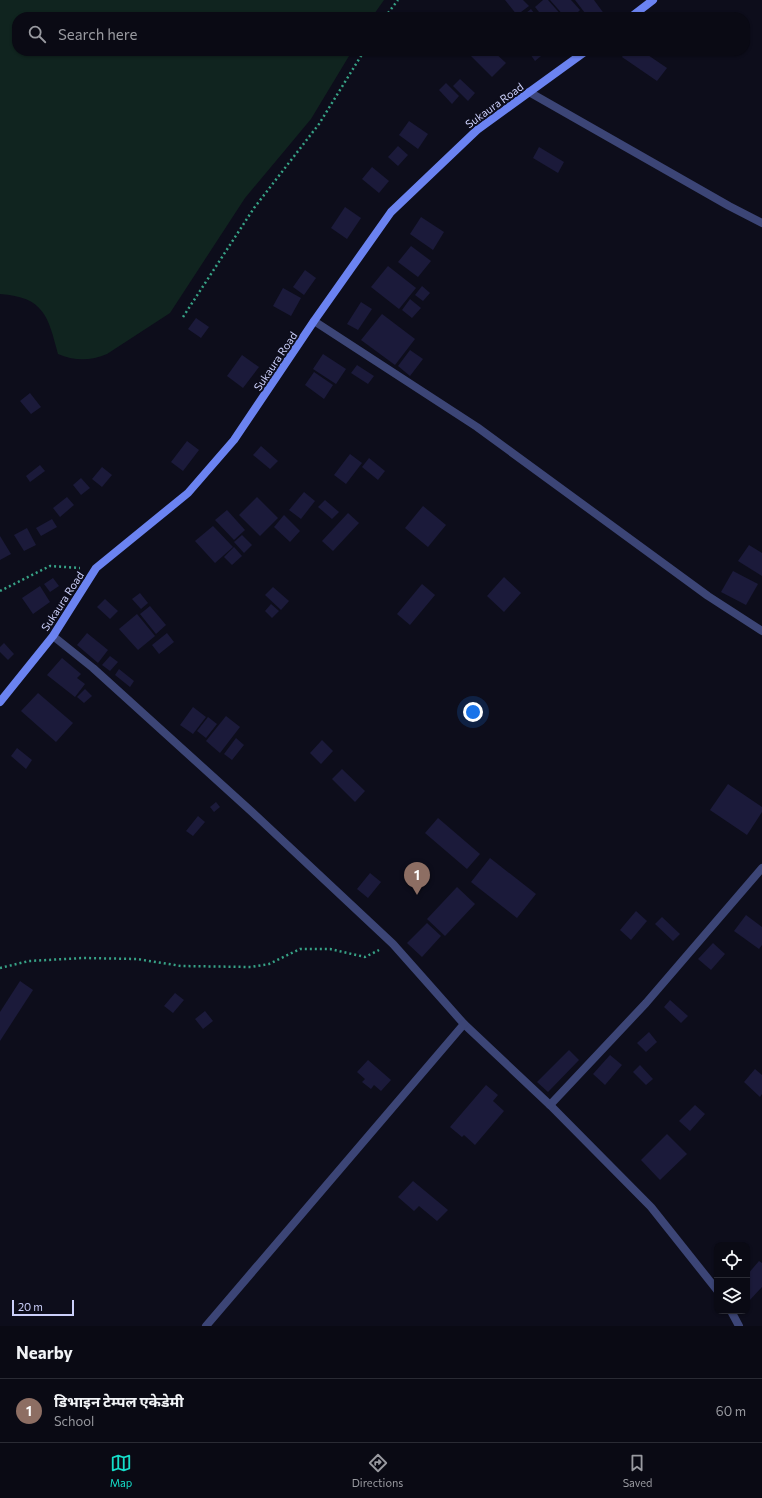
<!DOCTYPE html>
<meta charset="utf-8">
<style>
:root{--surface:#0a0a14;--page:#181822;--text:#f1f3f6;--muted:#999aa0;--line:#2a2b34;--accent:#15ddc9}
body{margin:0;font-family:Commissioner,"Noto Sans Devanagari",sans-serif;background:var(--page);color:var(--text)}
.controls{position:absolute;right:12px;bottom:12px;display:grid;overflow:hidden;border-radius:8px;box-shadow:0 1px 3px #0004}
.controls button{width:36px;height:36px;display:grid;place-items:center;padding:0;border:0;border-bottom:1px solid var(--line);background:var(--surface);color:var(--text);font:20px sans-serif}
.scale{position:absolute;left:12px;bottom:10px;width:62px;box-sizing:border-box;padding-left:4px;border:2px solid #cbcffa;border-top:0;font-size:11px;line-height:14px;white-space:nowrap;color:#cbcffa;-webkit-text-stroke:3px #0d0d1b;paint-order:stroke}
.you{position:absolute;left:473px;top:712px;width:14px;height:14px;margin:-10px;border:3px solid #fff;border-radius:50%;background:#1a73e8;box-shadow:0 0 0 6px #1a73e833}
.badge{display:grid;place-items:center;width:26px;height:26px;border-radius:50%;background:var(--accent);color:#fff;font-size:13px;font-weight:700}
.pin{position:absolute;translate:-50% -33px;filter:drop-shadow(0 1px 2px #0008)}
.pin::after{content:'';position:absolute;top:21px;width:14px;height:12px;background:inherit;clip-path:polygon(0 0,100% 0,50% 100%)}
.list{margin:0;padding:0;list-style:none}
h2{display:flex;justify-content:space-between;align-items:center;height:52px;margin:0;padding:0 16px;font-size:17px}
h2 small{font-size:13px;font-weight:400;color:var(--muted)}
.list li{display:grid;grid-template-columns:26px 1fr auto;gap:12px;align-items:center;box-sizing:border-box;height:64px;padding:0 16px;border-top:1px solid var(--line)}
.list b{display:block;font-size:15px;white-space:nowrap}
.list p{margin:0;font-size:13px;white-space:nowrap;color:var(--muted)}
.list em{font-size:13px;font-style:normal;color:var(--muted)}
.icon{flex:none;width:22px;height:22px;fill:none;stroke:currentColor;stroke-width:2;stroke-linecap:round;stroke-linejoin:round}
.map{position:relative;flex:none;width:762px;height:1326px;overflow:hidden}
.search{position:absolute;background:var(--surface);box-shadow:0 1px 3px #0004;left:12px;right:12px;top:12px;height:44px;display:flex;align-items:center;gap:10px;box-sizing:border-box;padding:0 14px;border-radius:16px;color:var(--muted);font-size:15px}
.sheet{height:116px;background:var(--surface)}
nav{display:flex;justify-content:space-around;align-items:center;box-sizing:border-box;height:56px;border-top:1px solid var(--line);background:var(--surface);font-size:11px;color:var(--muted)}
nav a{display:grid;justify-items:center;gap:2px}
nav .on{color:var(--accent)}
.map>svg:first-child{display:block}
</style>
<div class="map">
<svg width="762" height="1326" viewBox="0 0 762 1326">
<rect width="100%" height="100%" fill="#0d0d1b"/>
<path fill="#10241f" d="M0 0H384L372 17H17V51H352L311 119 245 198 170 313 107 354C91 361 74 361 58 354 48 316 44 297 0 294Z"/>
<g fill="#1b1a3a">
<polygon points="505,0 523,0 529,6 517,15"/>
<polygon points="543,0 548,0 563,17 543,17 535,7"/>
<polygon points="550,0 571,0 580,10 573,17 565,17"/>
<polygon points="575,0 594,0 605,15 602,17 588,17"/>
<polygon points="531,9 537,17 521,17"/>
<polygon points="476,51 493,51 506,63 492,77 471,56"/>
<polygon points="528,51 547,51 535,61"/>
<polygon points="626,51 642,51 667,68 657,81 622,57"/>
<polygon points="460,79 475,93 468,101 453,86"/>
<polygon points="446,83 459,96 452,104 439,90"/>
<polygon points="409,121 428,134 418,149 399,135"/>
<polygon points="398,146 408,155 398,166 388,157"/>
<polygon points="539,147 564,162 558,173 533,158"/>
<polygon points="372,167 389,181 379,193 362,179"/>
<polygon points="345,207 361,218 347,239 331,228"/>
<polygon points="421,217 444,232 433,250 410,234"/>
<polygon points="411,246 431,261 418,277 398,262"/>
<polygon points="388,266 416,288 399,309 371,287"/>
<polygon points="305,270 316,278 304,295 293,287"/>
<polygon points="422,286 430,293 423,301 415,295"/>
<polygon points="283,288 301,298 291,316 273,306"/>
<polygon points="410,299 421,308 412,318 402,310"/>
<polygon points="361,302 372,309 358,330 347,324"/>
<polygon points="382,314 415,339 395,365 361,340"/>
<polygon points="196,318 209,327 201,338 188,329"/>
<polygon points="410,350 423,359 410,376 398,366"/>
<polygon points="323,354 346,369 336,384 313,369"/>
<polygon points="242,355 259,367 243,388 227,376"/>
<polygon points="357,365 374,376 368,384 351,373"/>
<polygon points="314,372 333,385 324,399 305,385"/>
<polygon points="30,393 41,407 31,414 20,401"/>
<polygon points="187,441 199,450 183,471 171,462"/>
<polygon points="261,446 278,461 270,469 253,455"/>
<polygon points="350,454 362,463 346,484 334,475"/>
<polygon points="369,458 385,471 378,480 362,467"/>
<polygon points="40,465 45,471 30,482 26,476"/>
<polygon points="102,467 112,475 102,487 92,479"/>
<polygon points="81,478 90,488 81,495 73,485"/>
<polygon points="304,492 315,501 301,519 289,510"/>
<polygon points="67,497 74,505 60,517 53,508"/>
<polygon points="257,497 278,518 260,536 239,515"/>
<polygon points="325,500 339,512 332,519 318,507"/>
<polygon points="423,506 446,525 428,547 405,528"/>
<polygon points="227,510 245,530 234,540 215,520"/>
<polygon points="348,513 359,523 333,551 322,541"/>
<polygon points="284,515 300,531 290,542 274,527"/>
<polygon points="52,519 57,527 41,536 36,528"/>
<polygon points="213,526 233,547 215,563 195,541"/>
<polygon points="27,528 36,545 24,551 14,535"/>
<polygon points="242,535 252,545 244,553 234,542"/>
<polygon points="0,536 11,554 0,560"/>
<polygon points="749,545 762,553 762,576 738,561"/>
<polygon points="234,547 242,556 232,565 224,557"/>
<polygon points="733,571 758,584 746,605 721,592"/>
<polygon points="504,577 521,593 504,612 487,596"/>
<polygon points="53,578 59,586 50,592 44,584"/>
<polygon points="422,584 435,595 410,625 397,614"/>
<polygon points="40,586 50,602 33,614 22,598"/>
<polygon points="273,587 289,601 281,610 265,595"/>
<polygon points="140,593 148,603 141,609 132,599"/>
<polygon points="105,599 118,611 110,619 97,607"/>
<polygon points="271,604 279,611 272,618 265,611"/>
<polygon points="150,606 166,625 156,634 140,614"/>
<polygon points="137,614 155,636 138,650 119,629"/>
<polygon points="87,633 108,650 98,663 77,645"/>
<polygon points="167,633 174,642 159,654 152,645"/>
<polygon points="4,643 14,654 8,660 0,652 0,647"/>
<polygon points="110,656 118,662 110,671 102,665"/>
<polygon points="62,658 81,674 77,678 85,684 75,697 47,675"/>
<polygon points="119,669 134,681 130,687 115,675"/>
<polygon points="85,689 92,696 84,703 77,697"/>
<polygon points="38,693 73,723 56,742 21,711"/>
<polygon points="193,707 206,717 193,734 180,725"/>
<polygon points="226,716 240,727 220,753 206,741"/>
<polygon points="208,717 217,724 206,738 197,731"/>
<polygon points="236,738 244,745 232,760 224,754"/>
<polygon points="322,740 333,751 321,764 310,753"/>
<polygon points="17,748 32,760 26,769 11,756"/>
<polygon points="342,769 365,791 355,802 332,779"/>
<polygon points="728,784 762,807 762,812 747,835 710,810"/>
<polygon points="216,802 220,807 214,812 210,807"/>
<polygon points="198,816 205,822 193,836 186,831"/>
<polygon points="438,818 480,854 467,869 425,833"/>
<polygon points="490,858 536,894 517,918 471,882"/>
<polygon points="370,873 381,882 368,898 357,889"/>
<polygon points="457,887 475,904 445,936 427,919"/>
<polygon points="636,911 647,921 631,940 620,930"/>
<polygon points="746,915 762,927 762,945 759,949 734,931"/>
<polygon points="662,917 680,934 673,941 655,924"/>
<polygon points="427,923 441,936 422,957 407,943"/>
<polygon points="713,943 725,954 711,970 698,959"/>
<polygon points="20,981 33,990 0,1041 0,1012"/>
<polygon points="175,993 184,1000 173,1013 164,1006"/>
<polygon points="670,1000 688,1016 681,1023 664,1007"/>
<polygon points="205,1011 213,1021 203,1029 195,1019"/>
<polygon points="649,1032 657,1042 646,1052 637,1043"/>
<polygon points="569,1050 579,1060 548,1092 537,1082"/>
<polygon points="610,1055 622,1065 605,1085 593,1074"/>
<polygon points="368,1060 391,1080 381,1091 374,1085 371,1089 362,1082 365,1079 357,1072"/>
<polygon points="640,1065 653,1079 646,1085 633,1072"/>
<polygon points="755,1069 762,1075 762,1094 760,1097 744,1082"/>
<polygon points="486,1085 498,1095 493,1101 504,1111 475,1145 464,1135 462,1137 450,1127"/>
<polygon points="695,1105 705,1114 690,1131 679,1121"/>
<polygon points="667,1134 687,1154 660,1180 641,1160"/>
<polygon points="413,1181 448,1210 437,1221 419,1206 414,1211 398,1197"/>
<polygon points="759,1261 762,1263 762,1287 748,1302 747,1301 747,1275"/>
</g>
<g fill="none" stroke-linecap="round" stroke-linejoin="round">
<g stroke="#37a286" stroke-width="2.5" stroke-dasharray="2 3" stroke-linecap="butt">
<polyline points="385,17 398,0"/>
<polyline points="183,317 254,208 319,124 364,51"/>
<polyline points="0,591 50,566 80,568"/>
<polyline points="0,968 29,961 83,958 137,959 181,966 251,967 269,964 300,949 330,949 365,957 379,950"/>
</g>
<g stroke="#3c4576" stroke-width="8">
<polyline points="529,92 729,206 762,223"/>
<polyline points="314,321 477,427 708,596 762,631"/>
<polyline points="53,636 93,668 252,812 393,944 464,1024 550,1105 651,1207 717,1290"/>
<polyline points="550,1105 646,1003 762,868"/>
<polyline points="731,1311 739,1326"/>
<polyline points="206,1326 464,1024"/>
</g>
<g stroke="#6b83f1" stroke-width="8">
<polyline points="631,17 653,0"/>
<polyline points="0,702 53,636 96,568 188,493 234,440 314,321 391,212 477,130 586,51"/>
</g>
</g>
<g text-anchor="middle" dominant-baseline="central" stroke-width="4" stroke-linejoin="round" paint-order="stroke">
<g font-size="11" fill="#cbcffa" stroke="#0d0d1b">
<text transform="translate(494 105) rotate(-36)">Sukaura Road</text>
<text transform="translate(275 361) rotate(-56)">Sukaura Road</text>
<text transform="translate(62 601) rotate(-57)">Sukaura Road</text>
</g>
</g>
</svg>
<div class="controls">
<button><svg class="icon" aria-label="locate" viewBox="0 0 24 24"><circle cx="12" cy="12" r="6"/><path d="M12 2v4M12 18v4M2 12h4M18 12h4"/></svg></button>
<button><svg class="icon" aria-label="layers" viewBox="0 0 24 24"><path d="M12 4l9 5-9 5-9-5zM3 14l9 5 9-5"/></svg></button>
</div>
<div class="scale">20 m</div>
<div class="you"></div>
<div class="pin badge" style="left:417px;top:895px;background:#8d6e63">1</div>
<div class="search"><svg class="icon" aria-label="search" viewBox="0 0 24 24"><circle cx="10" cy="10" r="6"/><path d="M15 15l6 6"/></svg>Search here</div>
</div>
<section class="sheet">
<h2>Nearby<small></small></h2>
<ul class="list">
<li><span class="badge" style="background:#8d6e63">1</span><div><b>डिभाइन टेम्पल एकेडेमी</b><p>School</p></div><em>60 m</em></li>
</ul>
</section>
<nav>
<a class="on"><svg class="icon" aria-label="map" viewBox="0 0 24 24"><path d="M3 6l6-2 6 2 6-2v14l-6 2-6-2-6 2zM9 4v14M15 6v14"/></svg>Map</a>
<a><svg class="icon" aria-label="directions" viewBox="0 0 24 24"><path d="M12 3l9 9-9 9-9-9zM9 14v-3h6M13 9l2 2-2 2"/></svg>Directions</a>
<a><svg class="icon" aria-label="saved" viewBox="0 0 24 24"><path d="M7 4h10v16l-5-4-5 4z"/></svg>Saved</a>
</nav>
